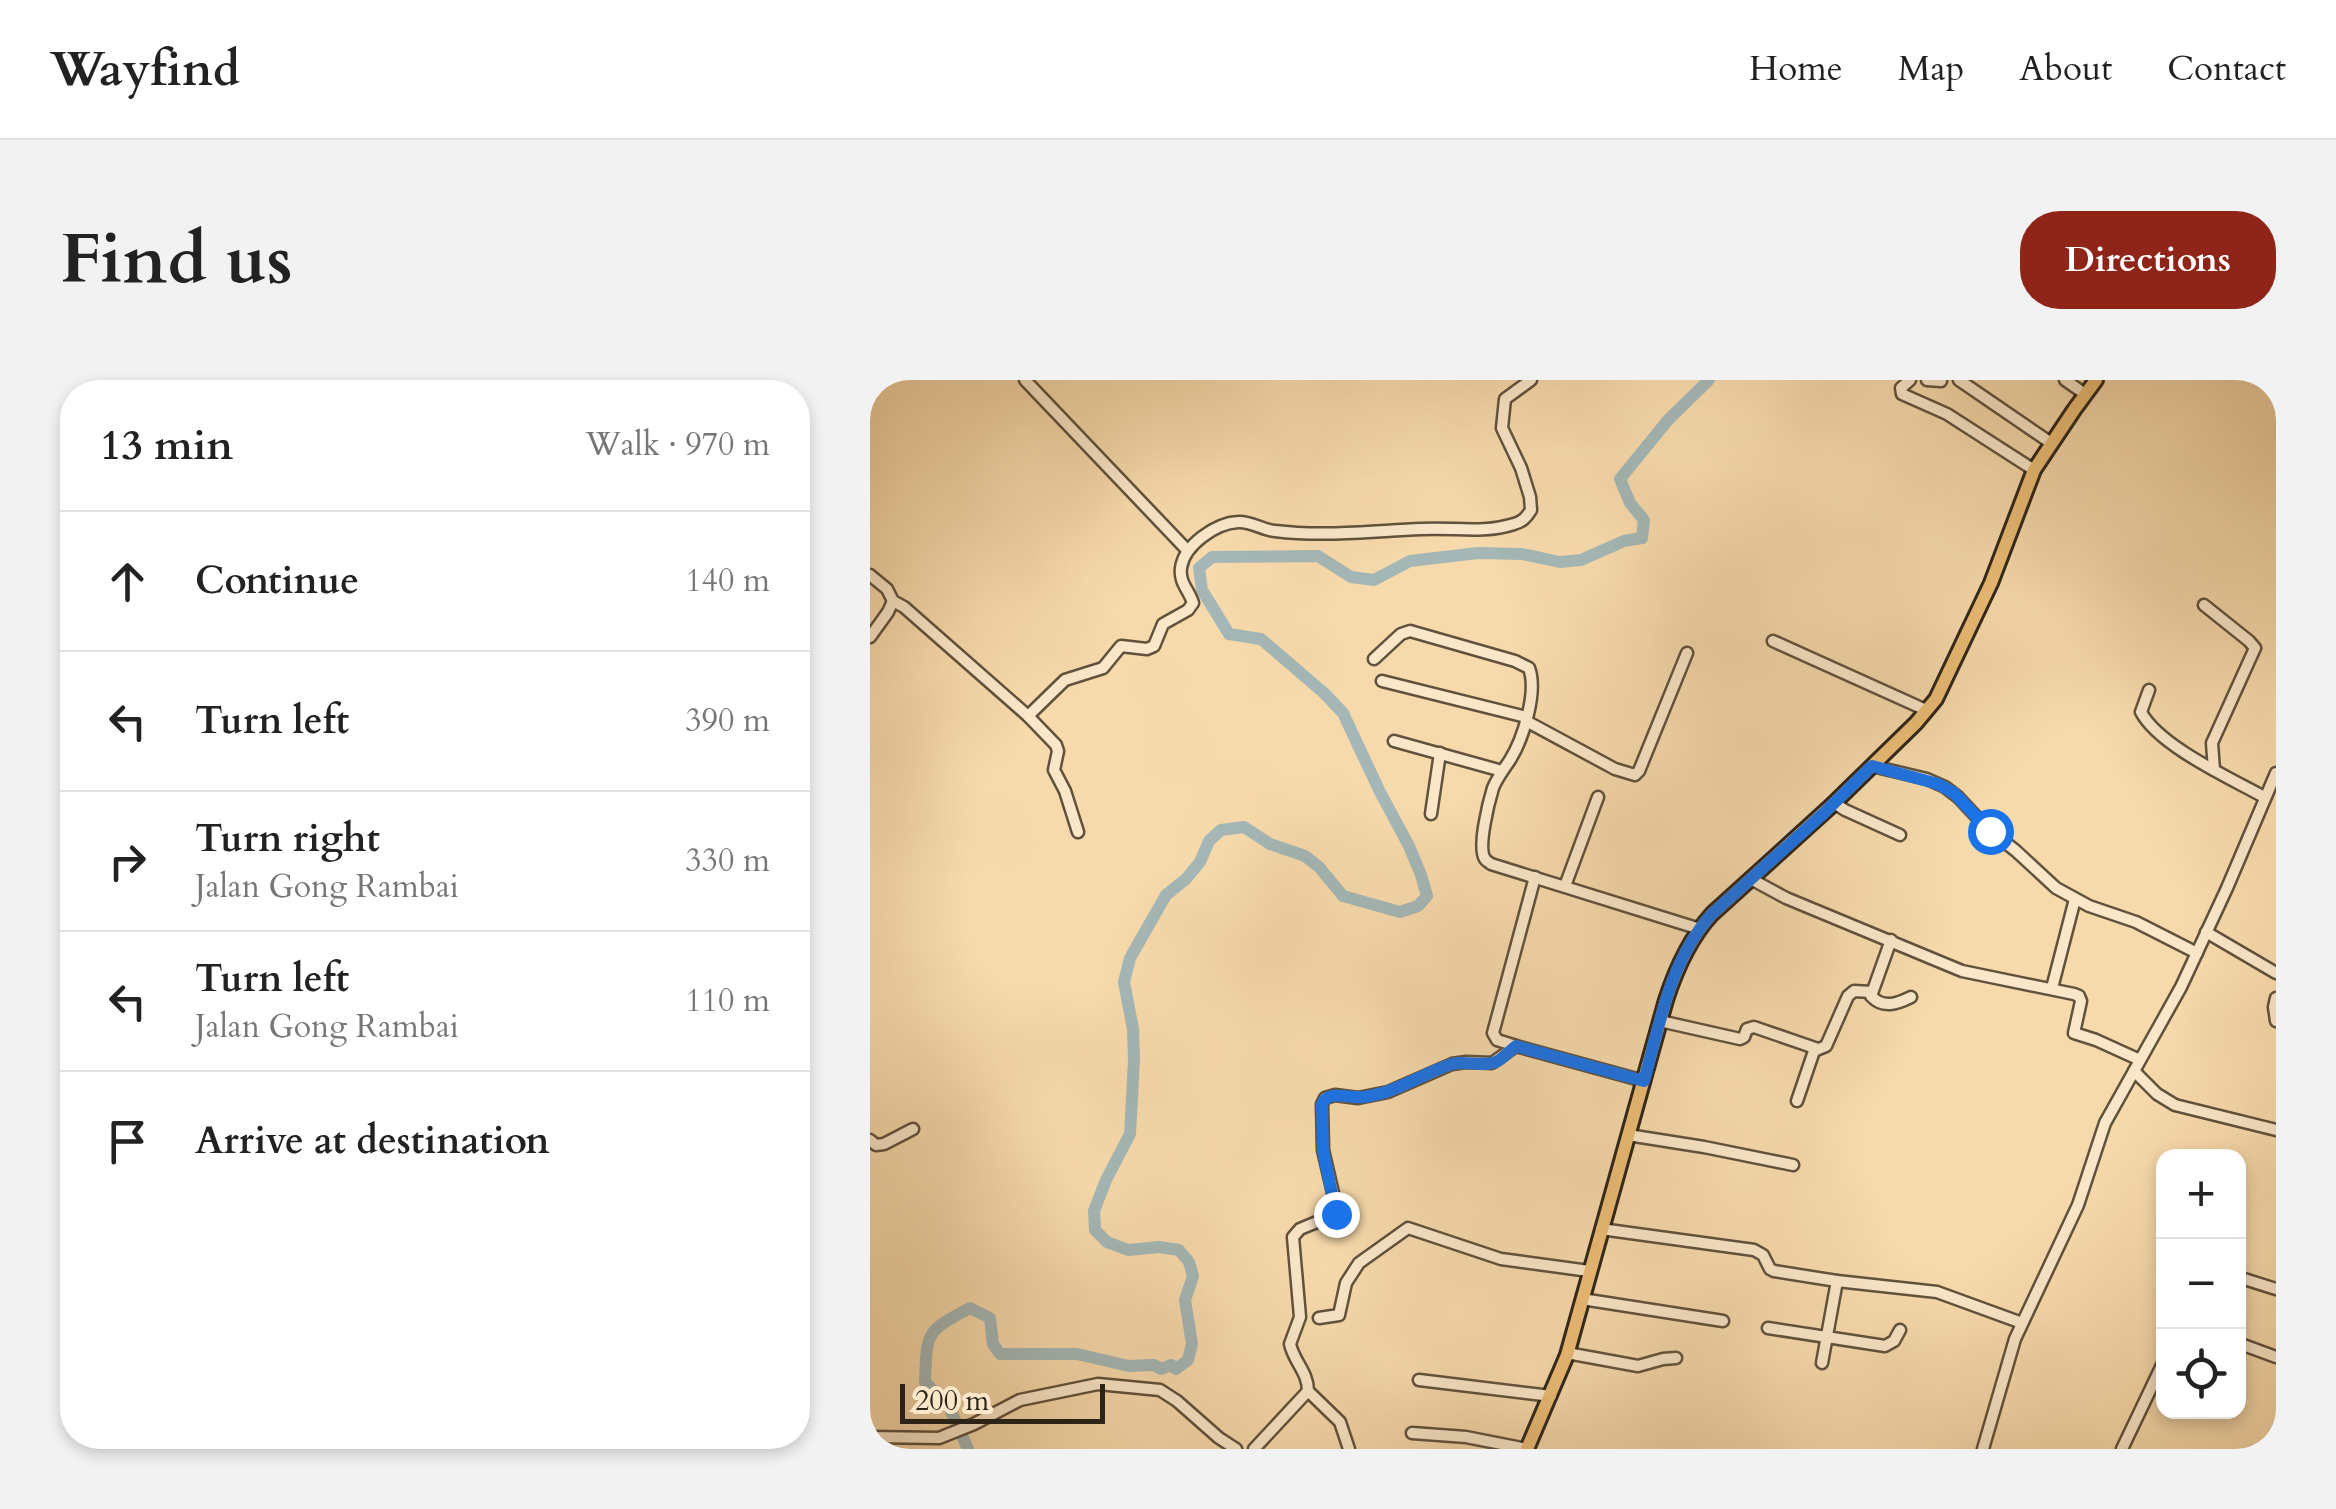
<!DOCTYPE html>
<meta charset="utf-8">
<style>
:root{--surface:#fff;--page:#f2f2f2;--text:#222;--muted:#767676;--line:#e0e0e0;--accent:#8f2418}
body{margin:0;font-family:Cardo,serif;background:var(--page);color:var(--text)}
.controls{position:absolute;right:30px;bottom:30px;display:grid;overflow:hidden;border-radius:20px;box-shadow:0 5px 15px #0003}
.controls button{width:90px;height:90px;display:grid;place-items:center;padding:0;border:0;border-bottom:2px solid var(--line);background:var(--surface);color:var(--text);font:50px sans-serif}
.scale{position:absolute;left:30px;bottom:25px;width:205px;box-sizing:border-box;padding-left:10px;border:5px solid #2d2418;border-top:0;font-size:28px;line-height:35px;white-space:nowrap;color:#2d2418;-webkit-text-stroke:8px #fae7c9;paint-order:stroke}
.stop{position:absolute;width:30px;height:30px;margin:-22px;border:8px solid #1a73e8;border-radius:50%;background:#fff}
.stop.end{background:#1a73e8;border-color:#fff;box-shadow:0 2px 10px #0008}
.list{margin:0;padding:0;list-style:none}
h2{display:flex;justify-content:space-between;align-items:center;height:130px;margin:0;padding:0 40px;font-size:42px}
h2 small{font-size:32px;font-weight:400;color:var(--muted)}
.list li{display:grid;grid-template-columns:65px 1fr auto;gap:30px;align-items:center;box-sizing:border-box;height:140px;padding:0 40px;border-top:2px solid var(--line)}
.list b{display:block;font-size:38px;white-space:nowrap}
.list p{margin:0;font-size:32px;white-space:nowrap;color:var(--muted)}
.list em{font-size:32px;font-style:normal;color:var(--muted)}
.icon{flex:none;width:55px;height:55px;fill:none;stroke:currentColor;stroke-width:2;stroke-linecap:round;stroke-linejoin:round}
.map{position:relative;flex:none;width:1406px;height:1069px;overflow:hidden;border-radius:40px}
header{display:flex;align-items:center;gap:60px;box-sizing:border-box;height:140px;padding:0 50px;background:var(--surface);border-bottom:2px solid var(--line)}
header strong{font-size:48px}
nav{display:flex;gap:55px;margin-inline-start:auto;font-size:35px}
.intro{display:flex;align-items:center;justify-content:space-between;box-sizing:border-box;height:240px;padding:0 60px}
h1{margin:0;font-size:70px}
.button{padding:25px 45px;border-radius:40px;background:var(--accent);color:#fff;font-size:35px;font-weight:700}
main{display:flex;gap:60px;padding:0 60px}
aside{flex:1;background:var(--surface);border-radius:40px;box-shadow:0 5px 15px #0003}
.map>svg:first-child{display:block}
</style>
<header>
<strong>Wayfind</strong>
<nav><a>Home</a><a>Map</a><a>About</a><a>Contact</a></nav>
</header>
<div class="intro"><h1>Find us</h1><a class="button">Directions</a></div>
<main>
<aside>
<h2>13 min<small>Walk · 970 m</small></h2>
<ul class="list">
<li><svg class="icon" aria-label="ahead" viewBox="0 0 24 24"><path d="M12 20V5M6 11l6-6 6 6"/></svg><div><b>Continue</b></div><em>140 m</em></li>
<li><svg class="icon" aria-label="left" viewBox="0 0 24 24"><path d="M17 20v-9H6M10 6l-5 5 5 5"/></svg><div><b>Turn left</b></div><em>390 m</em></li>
<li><svg class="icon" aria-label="right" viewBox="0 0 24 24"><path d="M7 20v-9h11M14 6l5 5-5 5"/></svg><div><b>Turn right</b><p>Jalan Gong Rambai</p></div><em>330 m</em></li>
<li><svg class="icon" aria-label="left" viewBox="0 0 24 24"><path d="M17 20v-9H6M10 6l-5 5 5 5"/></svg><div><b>Turn left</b><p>Jalan Gong Rambai</p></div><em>110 m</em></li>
<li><svg class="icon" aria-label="arrive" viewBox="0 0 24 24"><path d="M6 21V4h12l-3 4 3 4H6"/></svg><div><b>Arrive at destination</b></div></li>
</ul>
</aside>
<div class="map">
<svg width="1406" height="1069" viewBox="0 0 1406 1069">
<rect width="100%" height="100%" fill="#f7daac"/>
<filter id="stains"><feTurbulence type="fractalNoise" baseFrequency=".002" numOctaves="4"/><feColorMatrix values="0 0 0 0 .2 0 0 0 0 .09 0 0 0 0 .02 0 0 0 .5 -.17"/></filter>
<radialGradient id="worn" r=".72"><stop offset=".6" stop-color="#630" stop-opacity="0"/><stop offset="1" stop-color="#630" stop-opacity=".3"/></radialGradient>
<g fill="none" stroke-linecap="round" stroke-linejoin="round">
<path stroke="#a4b7b6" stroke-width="12" d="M98 1069 79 1027 55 1002C57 952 55 952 100 928L120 938 123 964 130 974H207L259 986 284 985 291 989 301 985 306 989 318 980 322 964 315 920 323 896 319 882 309 870 289 867 258 870 237 862 225 850 224 831 236 800 260 754 264 680 263 649 254 602 260 578 296 515 316 499 330 482 339 461 351 450 374 447 400 464 435 476 449 487 473 516 530 532 548 526 557 516 551 495 539 466 510 412 473 333 454 313 391 259 359 254 332 210 329 188 342 177 448 176 481 197 504 200 540 181 608 173 652 174 690 182 711 180 754 161 772 158 774 140 760 123 750 99 798 40 839 0"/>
<defs>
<g id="minor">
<polyline points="155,0 317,170"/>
<polyline points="1040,0 1031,8 1032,14 1077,34 1164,90"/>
<polyline points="1057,0 1071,1"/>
<polyline points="1089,0 1181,63"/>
<polyline points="1195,0 1215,14"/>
<polyline points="0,195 17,209 23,221 34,227 158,336 186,365 188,371 184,390 195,411 208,452"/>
<polyline points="1334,225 1379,261 1385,268 1342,363 1344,390"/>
<polyline points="0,257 18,232 23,221"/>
<polyline points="903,261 1056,330"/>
<path d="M504 279 531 254 540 251 645 281 659 288C668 312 653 359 640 380 634 389 627 398 623 408 619 421 607 468 615 479 616 481 619 482 621 484L830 549"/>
<polyline points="512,301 656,337"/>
<path d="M1279 310 1271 332C1289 366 1360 398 1394 417"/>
<path d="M158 336 195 300 233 288 251 266 277 269 284 266 293 244 318 230 323 223C319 210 309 203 311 188 314 165 346 143 368 142 381 141 392 150 405 151 454 157 503 151 551 149 583 147 613 154 644 144 652 142 656 138 661 130L660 117 651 88 632 48 635 19 661 0"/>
<polyline points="656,341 745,389 765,395 769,391 817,273"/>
<polyline points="524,361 632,391"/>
<polyline points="1002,386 1057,399 1075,407 1088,417 1117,448 1146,471 1186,508 1219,526 1266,542 1327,573"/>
<polyline points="964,423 975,430 1030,455"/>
<polyline points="561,434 570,373"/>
<polyline points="881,499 916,518 1092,591 1204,614 1209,616 1211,621 1204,653 1226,660 1270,680"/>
<polyline points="695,506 728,417"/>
<polyline points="1336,552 1406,593"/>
<path d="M1021 560 1001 616C1013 629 1027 624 1041 617"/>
<polyline points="1182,608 1205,519"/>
<polyline points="1406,618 1404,627 1406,641"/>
<polyline points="790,641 870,659 874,657 877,649 884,647 948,669"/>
<polyline points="646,666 627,660 623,653 665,497"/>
<polyline points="1264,691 1287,714 1305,725 1406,750"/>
<polyline points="927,721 944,671 956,666 978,616 984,611 1002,612"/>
<polyline points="758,755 834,767 923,785"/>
<polyline points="0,760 6,765 14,764 43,749"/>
<polyline points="731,849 884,870 893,875 900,889 904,891 967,901 1067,912 1152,943"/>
<polyline points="1368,897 1406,909"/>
<polyline points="712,919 853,941"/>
<polyline points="449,938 469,935 476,903 489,883 538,848 631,879 719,891"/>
<polyline points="898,948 1015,966 1024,961 1030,950"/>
<polyline points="1368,963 1406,977"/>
<polyline points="697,973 768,986 793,979 806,978"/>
<polyline points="952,983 967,901"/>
<polyline points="549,1000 681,1016"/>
<path d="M438 1011C438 992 424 982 420 964L430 937 423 857 430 849 466 834 467 830 453 770 452 724 455 718 465 715 488 718 518 712 582 684 596 682 622 683 646 666 774 701"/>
<polyline points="438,1011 470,1042 479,1069"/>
<polyline points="542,1053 596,1057 657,1069"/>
<polyline points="0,1057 69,1058 104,1044 150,1020 228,1004 290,1010 307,1021 349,1058 366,1069"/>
<polyline points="384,1069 438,1011"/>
<polyline points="1113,1069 1145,959 1208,825 1235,743 1311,607 1357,508 1406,393"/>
<polyline points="1252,1069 1294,981"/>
</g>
<path id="major" d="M657 1069 697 975 796 620C806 589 820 558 842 534L961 426 1046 343 1066 319 1121 203 1164 90 1204 30 1226 0"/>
</defs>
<use href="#minor" stroke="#60523d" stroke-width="15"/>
<use href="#major" stroke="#2d2418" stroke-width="18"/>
<use href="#minor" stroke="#fae7c9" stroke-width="10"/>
<use href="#major" stroke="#ecbd76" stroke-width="12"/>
</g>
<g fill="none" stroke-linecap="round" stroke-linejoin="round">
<path stroke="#1a73e8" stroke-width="12" d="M466 834 453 770 452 724C460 709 478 719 494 717 526 713 551 694 582 684 596 680 615 688 628 681 634 677 640 671 646 666L774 701C790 643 800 580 842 534L954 433 1002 386 1068 404 1084 413 1120 451"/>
</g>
<rect width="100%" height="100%" filter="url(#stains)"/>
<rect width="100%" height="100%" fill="url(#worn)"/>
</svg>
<div class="controls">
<button>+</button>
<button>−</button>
<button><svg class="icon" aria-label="locate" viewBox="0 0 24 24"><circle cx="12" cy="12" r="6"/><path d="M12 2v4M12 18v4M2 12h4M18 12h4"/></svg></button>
</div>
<div class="scale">200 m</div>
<div class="stop" style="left:1120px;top:451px"></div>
<div class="stop end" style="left:466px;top:834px"></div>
</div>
</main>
